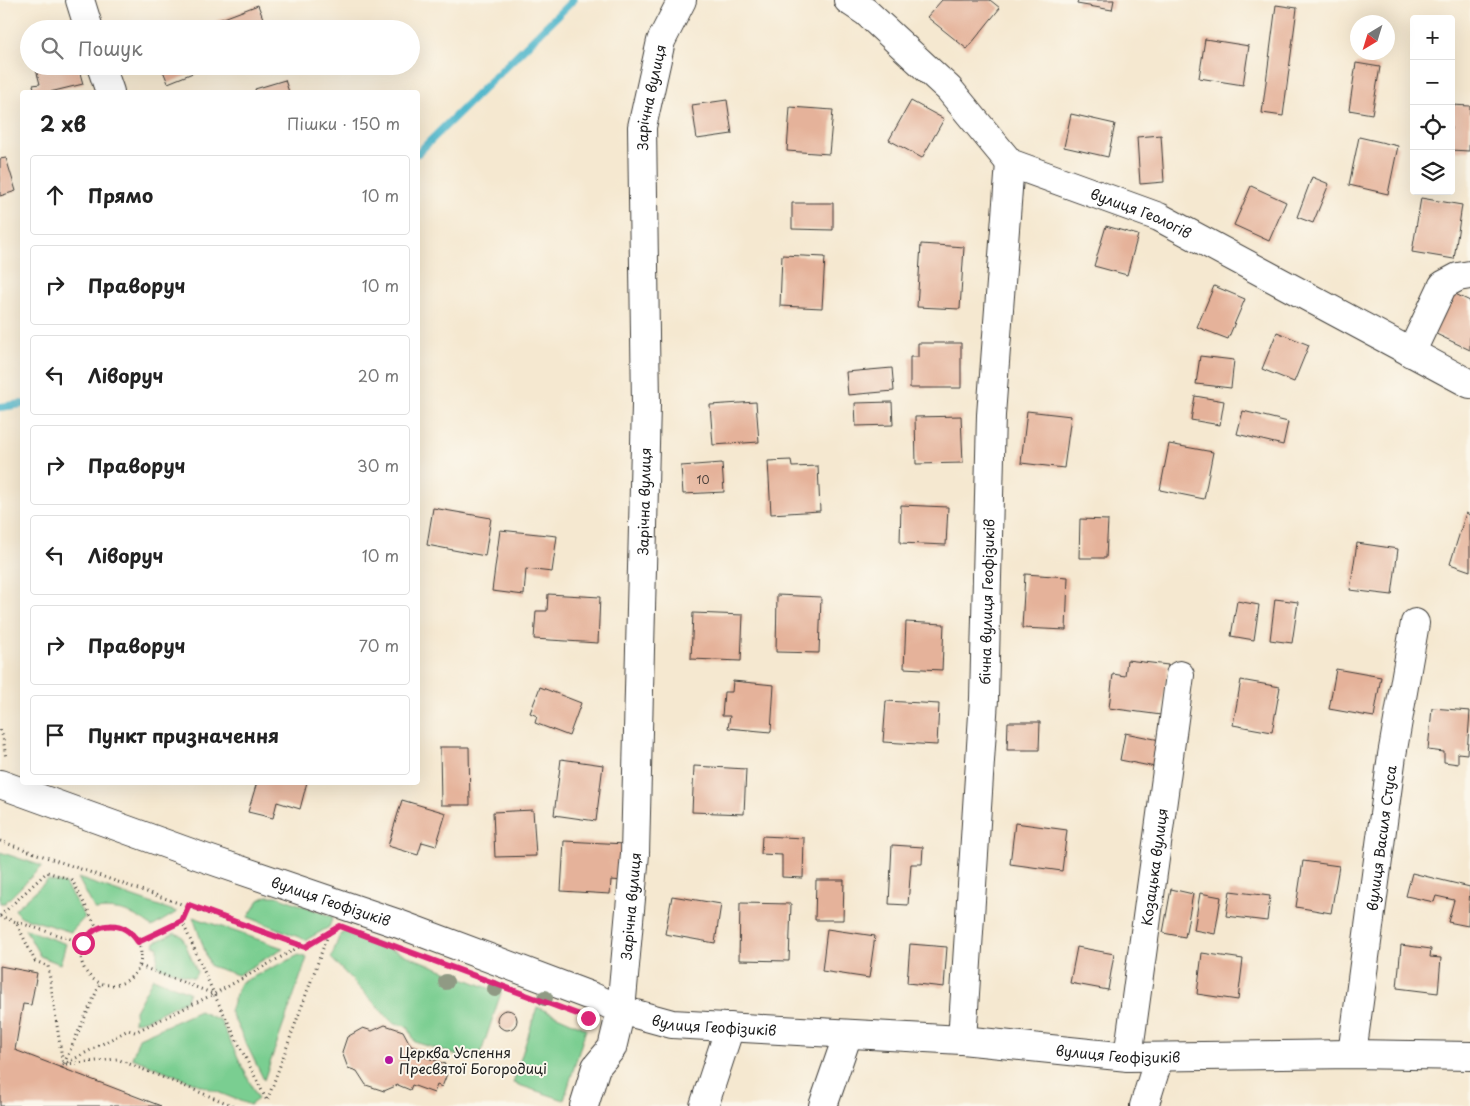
<!DOCTYPE html>
<html lang="uk">
<meta charset="utf-8">
<style>
:root{--surface:#fff;--page:#f2f2f2;--text:#222;--muted:#767676;--line:#e0e0e0}
body{margin:0;font-family:"Playpen Sans",sans-serif;background:var(--page);color:var(--text)}
.controls{position:absolute;right:15px;top:15px;display:grid;overflow:hidden;border-radius:5px;box-shadow:0 5px 20px #0002}
.controls button{width:45px;height:45px;display:grid;place-items:center;padding:0;border:0;border-bottom:1px solid var(--line);background:var(--surface);color:var(--text);font:25px sans-serif}
.compass{position:absolute;left:1350px;top:15px;width:45px;height:45px;border-radius:50%;background:var(--surface);box-shadow:0 5px 20px #0002;rotate:218deg}
.stop{position:absolute;width:15px;height:15px;margin:-11px;border:4px solid #db2777;border-radius:50%;background:#fff}
.stop.end{background:#db2777;border-color:#fff;box-shadow:0 1px 5px #0008}
.list{margin:0;padding:0;list-style:none}
h2{display:flex;justify-content:space-between;align-items:center;height:65px;margin:0;padding:0 20px;font-size:21px}
h2 small{font-size:16px;font-weight:400;color:var(--muted)}
.list li{display:grid;grid-template-columns:32px 1fr auto;gap:15px;align-items:center;box-sizing:border-box;height:80px;margin:0 10px 10px;padding:0 10px;border:1px solid var(--line);border-radius:5px}
.list b{display:block;font-size:19px;white-space:nowrap}
.list em{font-size:16px;font-style:normal;color:var(--muted)}
.icon{flex:none;width:28px;height:28px;fill:none;stroke:currentColor;stroke-width:2;stroke-linecap:round;stroke-linejoin:round}
.map{position:relative;flex:none;width:1470px;height:1106px;overflow:hidden}
.search{position:absolute;background:var(--surface);box-shadow:0 5px 20px #0002;left:20px;top:20px;width:400px;height:55px;display:flex;align-items:center;gap:12px;box-sizing:border-box;padding:0 18px;border-radius:28px;color:var(--muted);font-size:19px}
.panel{position:absolute;background:var(--surface);box-shadow:0 5px 20px #0002;left:20px;top:90px;width:400px;height:695px;border-radius:5px}
.map>svg:first-child{display:block}
</style>
<div class="map">
<svg width="1470" height="1106" viewBox="0 0 1470 1106">
<rect width="100%" height="100%" fill="#fbf7ec"/>
<filter id="ink" filterUnits="userSpaceOnUse"><feTurbulence type="fractalNoise" baseFrequency=".02" numOctaves="2"/><feDisplacementMap in="SourceGraphic" scale="10" xChannelSelector="R" yChannelSelector="G"/><feConvolveMatrix kernelMatrix="1 2 1 2 8 2 1 2 1" color-interpolation-filters="sRGB"/></filter>
<filter id="wash" filterUnits="userSpaceOnUse"><feTurbulence type="fractalNoise" baseFrequency=".0096" numOctaves="4" result="noise"/><feDisplacementMap in="SourceGraphic" scale="20" xChannelSelector="R" yChannelSelector="G"/><feGaussianBlur stdDeviation="1.12" result="paint"/><feColorMatrix in="noise" values="0 0 0 0 0 0 0 0 0 0 0 0 0 0 0 0 0 1.4 0 .05"/><feComposite in="paint" operator="in"/></filter>
<g filter="url(#wash)">
<rect width="100%" height="100%" fill="#f5e8d0"/>
<g fill="#7ace91" stroke="#4b7556">
<polygon points="0,852 42,866 5,903 0,903"/>
<path d="M78 878 177 912 152 927C135 913 118 907 95 910Z"/>
<polygon points="48,880 65,884 85,917 71,932 19,916 15,909"/>
<polygon points="267,896 277,896 333,917 329,927 306,940 248,917 259,900"/>
<polygon points="193,917 283,948 238,975 210,966"/>
<polygon points="25,929 66,944 60,964 40,956"/>
<polygon points="345,931 501,993 478,1062 415,1042 408,1027 392,1022 331,958 339,937"/>
<polygon points="175,933 182,936 197,972 194,978 157,966 158,947 154,945 155,942"/>
<polygon points="299,955 307,958 264,1080 230,1011 240,983"/>
<polygon points="153,978 189,992 186,1000 150,1018 134,1023 135,1011"/>
<polygon points="537,1007 586,1029 564,1100 513,1083"/>
<polygon points="199,1011 220,1020 258,1099 250,1105 132,1058 139,1038"/>
</g>
<g fill="none" stroke-linecap="round" stroke-linejoin="round">
<g stroke="#4db6cb" stroke-width="8">
<polyline points="418,153 573,0"/>
<polyline points="0,407 22,404"/>
</g>
</g>
<g id="blocks">
<g fill="#e5b29a">
<polygon points="942,0 990,0 1000,8 967,49 927,17"/>
<polygon points="1078,0 1114,0 1112,10 1077,4"/>
<polygon points="258,5 267,29 219,29 216,21"/>
<polygon points="1276,5 1297,8 1283,116 1262,113"/>
<polygon points="1205,39 1249,46 1243,85 1199,78"/>
<polygon points="1356,63 1380,67 1372,114 1349,110"/>
<polygon points="35,66 78,66 83,84 50,92 35,92 33,85 40,84"/>
<polygon points="161,66 210,66 168,83"/>
<polygon points="285,80 289,92 256,92 255,89"/>
<polygon points="727,100 732,134 697,139 692,105"/>
<polygon points="911,101 944,119 922,158 889,140"/>
<polygon points="1451,105 1470,106 1469,151 1451,150"/>
<polygon points="790,107 833,110 829,154 787,151"/>
<polygon points="1071,114 1115,124 1108,157 1064,147"/>
<polygon points="1161,135 1164,182 1140,184 1137,137"/>
<polygon points="1359,137 1398,146 1388,194 1349,185"/>
<polygon points="6,158 16,191 0,196 0,159"/>
<polygon points="1312,177 1329,184 1313,223 1297,217"/>
<polygon points="1251,186 1286,202 1269,241 1234,225"/>
<polygon points="1421,198 1462,205 1454,259 1412,252"/>
<polygon points="792,203 833,203 833,230 792,229"/>
<polygon points="1106,226 1138,235 1127,275 1094,266"/>
<polygon points="921,244 964,247 960,309 917,307"/>
<polygon points="782,255 825,257 822,308 780,306"/>
<polygon points="1214,286 1245,299 1228,339 1197,327"/>
<polygon points="1451,292 1470,301 1470,350 1432,332"/>
<polygon points="1277,332 1309,345 1294,382 1262,369"/>
<polygon points="918,343 961,343 961,388 910,388 910,357 918,357"/>
<polygon points="1200,356 1234,360 1231,388 1196,384"/>
<polygon points="892,368 894,391 848,395 846,372"/>
<polygon points="1195,396 1224,401 1220,425 1191,420"/>
<polygon points="756,402 759,442 713,445 710,405"/>
<polygon points="892,402 893,425 856,426 855,403"/>
<polygon points="1027,411 1071,416 1064,468 1021,463"/>
<polygon points="1243,411 1288,422 1283,445 1237,434"/>
<polygon points="961,416 963,463 916,464 915,417"/>
<polygon points="1169,444 1213,452 1204,499 1160,490"/>
<polygon points="791,460 792,467 818,466 820,511 771,514 768,461"/>
<polygon points="722,463 724,492 683,494 681,466"/>
<polygon points="901,505 948,507 946,545 900,543"/>
<polygon points="433,508 491,518 485,556 427,545"/>
<polygon points="1466,513 1470,515 1470,571 1450,564"/>
<polygon points="1080,519 1108,520 1106,558 1079,558"/>
<polygon points="500,530 557,536 552,572 526,569 524,595 492,591"/>
<polygon points="1357,543 1398,549 1392,595 1350,590"/>
<polygon points="1025,574 1068,577 1066,630 1022,628"/>
<polygon points="548,594 600,597 598,643 534,639 536,611 547,611"/>
<polygon points="777,595 821,597 819,653 776,652"/>
<polygon points="1275,599 1298,602 1292,643 1270,640"/>
<polygon points="1237,601 1259,605 1254,640 1231,636"/>
<polygon points="693,613 743,615 741,661 691,659"/>
<polygon points="906,622 944,624 942,670 904,668"/>
<polygon points="1127,660 1168,665 1161,715 1109,708 1113,674 1125,676"/>
<polygon points="1336,669 1381,677 1374,717 1329,709"/>
<polygon points="1241,680 1280,687 1272,732 1233,725"/>
<polygon points="733,681 774,685 771,732 728,728 730,716 722,716 724,692 732,692"/>
<polygon points="540,687 581,703 569,736 535,723 537,716 530,713"/>
<polygon points="886,701 939,704 937,745 883,742"/>
<polygon points="1432,708 1470,711 1467,754 1458,753 1458,764 1444,762 1444,752 1428,750"/>
<polygon points="1008,722 1040,722 1039,750 1007,750"/>
<polygon points="1125,733 1160,740 1155,767 1120,760"/>
<polygon points="440,747 469,747 470,805 441,805"/>
<polygon points="561,759 603,765 596,821 554,815"/>
<polygon points="694,766 746,769 744,814 692,812"/>
<polygon points="257,782 307,782 300,809 277,802 273,818 248,812"/>
<polygon points="402,800 446,813 436,846 422,842 418,855 388,846"/>
<polygon points="533,810 536,856 495,857 493,812"/>
<polygon points="1015,823 1067,830 1062,871 1010,864"/>
<polygon points="762,836 804,838 803,878 782,877 782,855 761,854"/>
<polygon points="564,841 626,844 624,881 611,880 610,894 561,891"/>
<polygon points="892,845 923,847 922,864 911,864 908,905 889,904"/>
<polygon points="1303,861 1339,866 1331,913 1296,907"/>
<polygon points="1412,873 1470,887 1468,926 1448,922 1454,900 1436,896 1434,902 1406,896"/>
<polygon points="816,880 844,880 843,920 815,920"/>
<polygon points="1171,889 1193,894 1185,937 1163,933"/>
<polygon points="1230,891 1270,896 1267,921 1226,916"/>
<polygon points="1200,893 1221,897 1215,934 1194,930"/>
<polygon points="672,896 721,904 715,943 665,934"/>
<polygon points="740,903 791,904 789,961 739,960"/>
<polygon points="827,929 875,936 869,978 822,971"/>
<polygon points="910,944 947,947 944,987 907,983"/>
<polygon points="1401,945 1431,949 1430,957 1441,958 1438,993 1397,988"/>
<polygon points="1077,947 1114,954 1108,990 1070,983"/>
<polygon points="1202,953 1243,959 1238,1000 1197,994"/>
<polygon points="0,966 37,973 31,1005 23,1004 15,1050 161,1106 0,1106"/>
<circle cx="507" cy="1020" r="10"/>
<polygon points="385,1025 403,1031 411,1046 424,1050 422,1056 445,1064 442,1072 447,1074 442,1087 437,1085 434,1093 412,1085 410,1090 398,1085 384,1091 366,1085 357,1071 348,1068 342,1052 347,1037 363,1028 372,1031"/>
</g>
</g>
</g>
<g filter="url(#ink)">
<use href="#blocks" fill-opacity="0" stroke="#3d3b37" stroke-width="1"/>
<g fill="none" stroke-linecap="round" stroke-linejoin="round">
<defs>
<g id="minor">
<polyline points="80,0 89,29"/>
<path id="s1" d="M848 0 866 12 949 89 1010 163 1159 217 1470 384"/>
<polyline points="101,66 110,92"/>
<polyline points="1411,353 1443,285 1458,277 1470,275"/>
<path id="s2" d="M0 784 205 858 399 924 593 997 621 1010 672 1024 962 1040 1128 1057 1352 1054 1470 1056"/>
<path id="s3" d="M962 1040 984 699 991 415 1010 163"/>
<path id="s4" d="M1352 1054 1392 755 1415 623"/>
<path id="s5" d="M1128 1057 1180 675"/>
<path id="s6" d="M584 1106 596 1067 612 1048 621 1010 635 854 646 404 642 127 661 41 682 0"/>
<polyline points="704,1106 730,1027"/>
<polyline points="823,1106 848,1034"/>
<polyline points="1144,1106 1159,1058"/>
</g>
</defs>
<use href="#minor" stroke="#3d3b37" stroke-width="30"/>
<g stroke="#3d3b37" stroke-width="3" stroke-dasharray="1 4" stroke-linecap="butt">
<polyline points="0,730 3,737 6,759"/>
<polyline points="0,841 305,947 334,929"/>
<polyline points="0,916 16,922 35,961 48,966 63,1065"/>
<polyline points="0,916 47,872 72,880 97,928"/>
<polyline points="182,921 214,994"/>
<polyline points="17,922 83,943"/>
<circle cx="111" cy="955" r="30"/>
<polyline points="138,942 182,921 189,905"/>
<polyline points="140,966 214,994 301,946"/>
<polyline points="66,1064 117,1059 234,1106"/>
<polyline points="63,1065 128,1030 135,1032 214,994 267,1101 329,932"/>
<polyline points="62,1068 100,984"/>
</g>
<use href="#minor" stroke="#fff" stroke-width="28"/>
</g>
<g fill="#909a84">
<circle cx="446" cy="982" r="8"/>
<circle cx="495" cy="989" r="8"/>
<circle cx="545" cy="998" r="8"/>
</g>
</g>
<g fill="none" stroke-linecap="round" stroke-linejoin="round" filter="url(#ink)">
<path stroke="#db2777" stroke-width="6" d="M83 943C97 920 124 920 138 942L182 921 189 905 305 947 340 926 588 1018"/>
</g>
<circle fill="#b5179e" stroke="#fbf7ec" stroke-width="2" cx="389" cy="1060" r="5"/>
<g text-anchor="middle" dominant-baseline="central" stroke-width="4" stroke-linejoin="round" paint-order="stroke">
<g font-size="11" fill="#4e423c">
<text x="703" y="479">10</text>
</g>
<g font-size="14" fill="#1c1c1c" stroke="#fbf7ec">
<text stroke="none"><textPath href="#s6" startOffset="1019">Зарічна вулиця</textPath></text>
<text stroke="none"><textPath href="#s1" startOffset="371">вулиця Геологів</textPath></text>
<text stroke="none"><textPath href="#s6" startOffset="614">Зарічна вулиця</textPath></text>
<text stroke="none"><textPath href="#s3" startOffset="439">бічна вулиця Геофізиків</textPath></text>
<text stroke="none"><textPath href="#s4" startOffset="218">вулиця Василя Стуса</textPath></text>
<text stroke="none"><textPath href="#s5" startOffset="192">Козацька вулиця</textPath></text>
<text stroke="none"><textPath href="#s2" startOffset="351">вулиця Геофізиків</textPath></text>
<text stroke="none"><textPath href="#s6" startOffset="209">Зарічна вулиця</textPath></text>
<text stroke="none"><textPath href="#s2" startOffset="756">вулиця Геофізиків</textPath></text>
<text stroke="none"><textPath href="#s2" startOffset="1161">вулиця Геофізиків</textPath></text>
</g>
<g font-size="14" fill="#1c1c1c" stroke="#fbf7ec" text-anchor="start">
<text x="399" y="1052">Церква Успення<tspan x="399" dy="16">Пресвятої Богородиці</tspan></text>
</g>
</g>
</svg>
<div class="controls">
<button>+</button>
<button>−</button>
<button><svg class="icon" aria-label="locate" viewBox="0 0 24 24"><circle cx="12" cy="12" r="6"/><path d="M12 2v4M12 18v4M2 12h4M18 12h4"/></svg></button>
<button><svg class="icon" aria-label="layers" viewBox="0 0 24 24"><path d="M12 4l9 5-9 5-9-5zM3 14l9 5 9-5"/></svg></button>
</div>
<svg class="compass" viewBox="-18 -18 36 36"><path d="M0-13l5 13h-10z" fill="#e53935"/><path d="M0 13l5-13h-10z" fill="#767676"/></svg>
<div class="stop" style="left:83px;top:943px"></div>
<div class="stop end" style="left:588px;top:1018px"></div>
<div class="search"><svg class="icon" aria-label="search" viewBox="0 0 24 24"><circle cx="10" cy="10" r="6"/><path d="M15 15l6 6"/></svg>Пошук</div>
<section class="panel">
<h2>2 хв<small>Пішки · 150 m</small></h2>
<ul class="list">
<li><svg class="icon" aria-label="ahead" viewBox="0 0 24 24"><path d="M12 20V5M6 11l6-6 6 6"/></svg><div><b>Прямо</b></div><em>10 m</em></li>
<li><svg class="icon" aria-label="right" viewBox="0 0 24 24"><path d="M7 20v-9h11M14 6l5 5-5 5"/></svg><div><b>Праворуч</b></div><em>10 m</em></li>
<li><svg class="icon" aria-label="left" viewBox="0 0 24 24"><path d="M17 20v-9H6M10 6l-5 5 5 5"/></svg><div><b>Ліворуч</b></div><em>20 m</em></li>
<li><svg class="icon" aria-label="right" viewBox="0 0 24 24"><path d="M7 20v-9h11M14 6l5 5-5 5"/></svg><div><b>Праворуч</b></div><em>30 m</em></li>
<li><svg class="icon" aria-label="left" viewBox="0 0 24 24"><path d="M17 20v-9H6M10 6l-5 5 5 5"/></svg><div><b>Ліворуч</b></div><em>10 m</em></li>
<li><svg class="icon" aria-label="right" viewBox="0 0 24 24"><path d="M7 20v-9h11M14 6l5 5-5 5"/></svg><div><b>Праворуч</b></div><em>70 m</em></li>
<li><svg class="icon" aria-label="arrive" viewBox="0 0 24 24"><path d="M6 21V4h12l-3 4 3 4H6"/></svg><div><b>Пункт призначення</b></div></li>
</ul>
</section>
</div>
